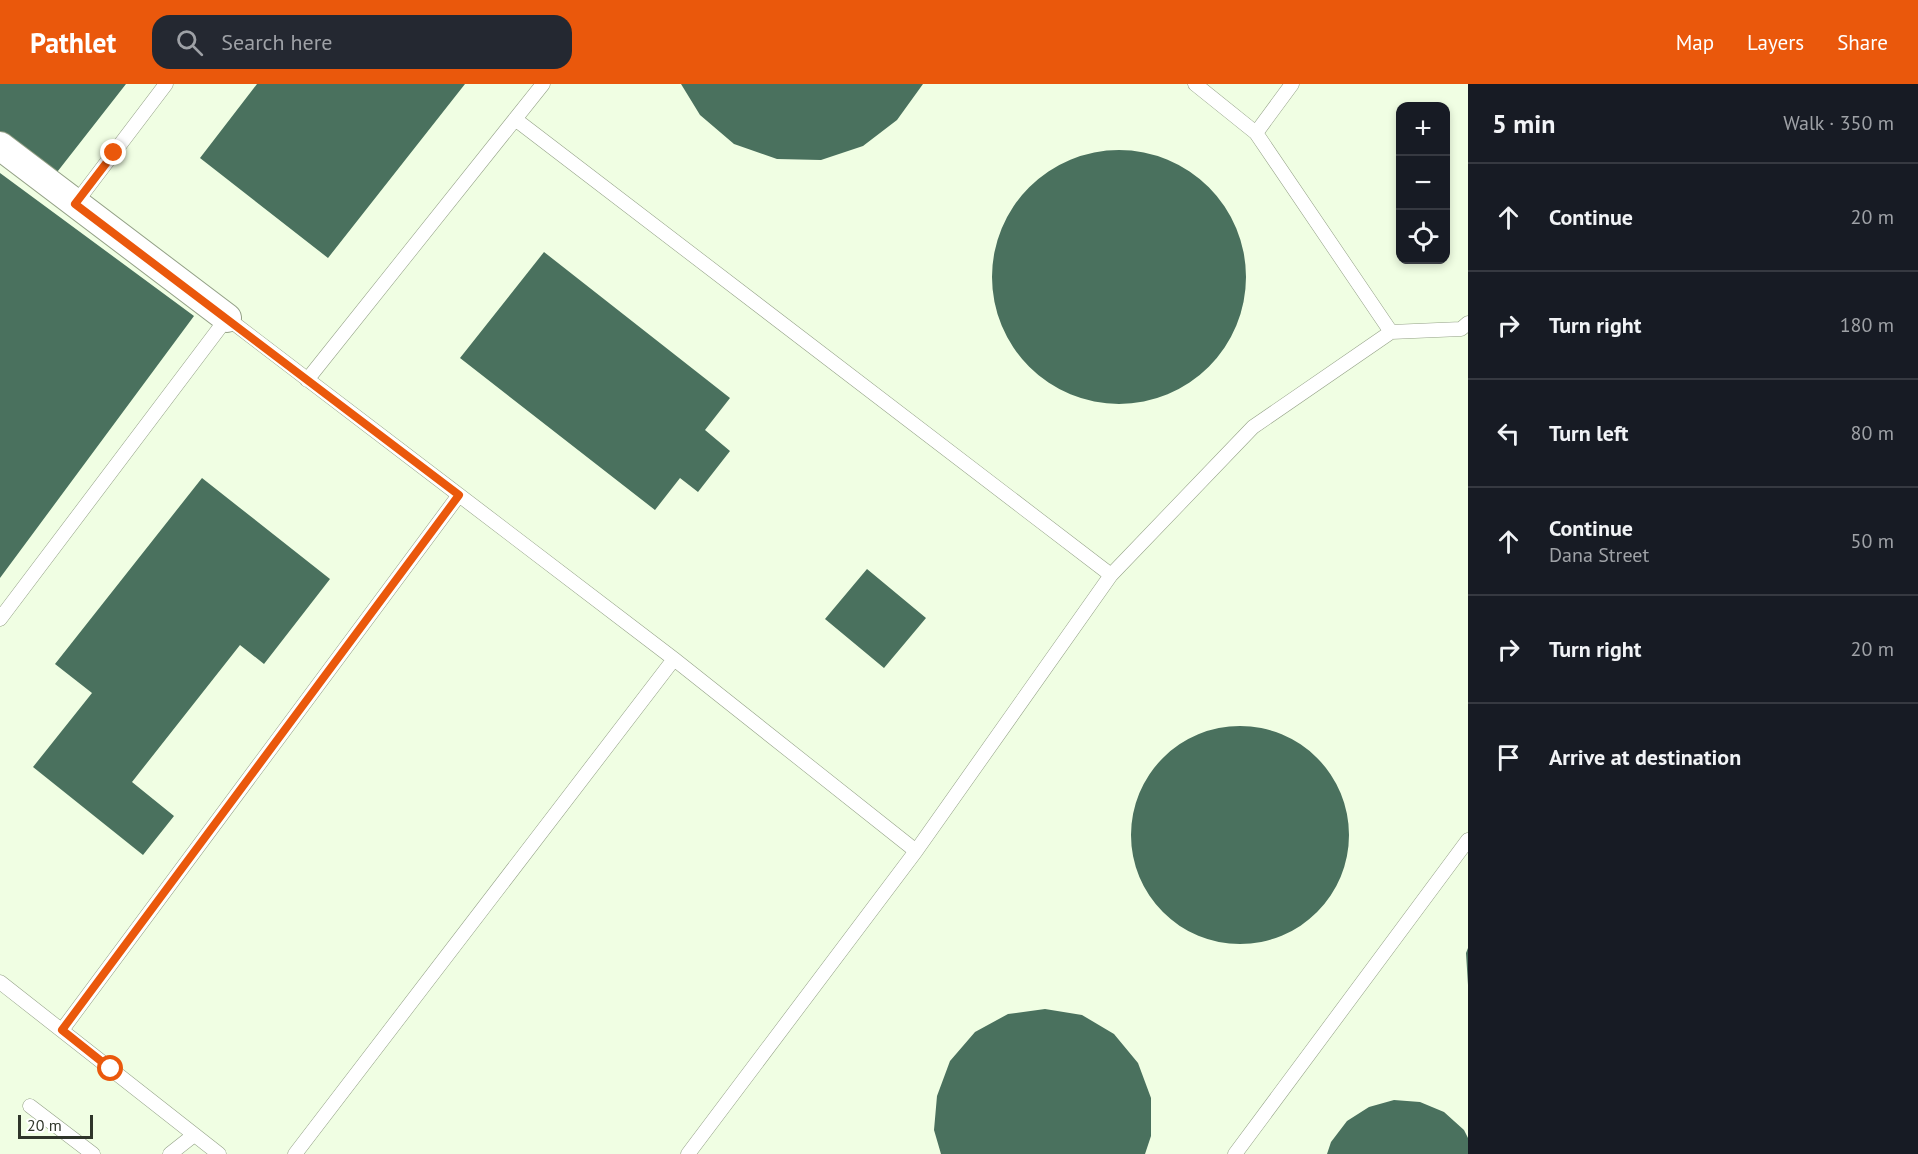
<!DOCTYPE html>
<meta charset="utf-8">
<style>
body{margin:0;font-family:"PT Sans",sans-serif;background:#242831;color:#f1f3f6}
.controls{position:absolute;right:18px;top:18px;display:grid;overflow:hidden;border-radius:12px;box-shadow:0 3px 9px #0003}
.controls button{width:54px;height:54px;display:grid;place-items:center;padding:0;border:0;border-bottom:2px solid #363941;background:#171b24;color:#f1f3f6;font:30px sans-serif}
.scale{position:absolute;left:18px;bottom:15px;width:75px;box-sizing:border-box;padding-left:6px;border:3px solid #2f352a;border-top:0;font-size:16px;line-height:21px;white-space:nowrap;color:#2f352a;-webkit-text-stroke:4px #fff;paint-order:stroke}
.stop{position:absolute;width:18px;height:18px;margin:-14px;border:4px solid #ea580c;border-radius:50%;background:#fff}
.stop.end{background:#ea580c;border-color:#fff;box-shadow:0 2px 6px #0008}
.list{margin:0;padding:0;list-style:none}
h2{display:flex;justify-content:space-between;align-items:center;height:78px;margin:0;padding:0 24px;font-size:26px}
h2 small{font-size:20px;font-weight:400;color:#9ea1a6}
.list li{display:grid;grid-template-columns:39px 1fr auto;gap:18px;align-items:center;box-sizing:border-box;height:108px;padding:0 24px;border-top:2px solid #363941}
.list b{display:block;font-size:22px;white-space:nowrap}
.list p{margin:0;font-size:20px;white-space:nowrap;color:#9ea1a6}
.list em{font-size:20px;font-style:normal;color:#9ea1a6}
.icon{flex:none;width:33px;height:33px;fill:none;stroke:currentColor;stroke-width:2;stroke-linecap:round;stroke-linejoin:round}
.map{position:relative;flex:none;width:1468px;height:1070px;overflow:hidden}
header{display:flex;align-items:center;gap:36px;box-sizing:border-box;height:84px;padding:0 30px;background:#ea580c;color:#fff}
header strong{font-size:28px}
nav{display:flex;gap:33px;margin-inline-start:auto;font-size:21px}
.search{width:420px;height:54px;background:#242831;display:flex;align-items:center;gap:15px;box-sizing:border-box;padding:0 21px;border-radius:18px;color:#9ea1a6;font-size:22px}
main{display:flex}
aside{flex:1;background:#171b24}
.map>svg:first-child{display:block}
.building{fill:#4a715e}
.lines{fill:none;stroke-linecap:round;stroke-linejoin:round}
.lane-casing{stroke:#93a086;stroke-width:15}
.street-casing{stroke:#93a086;stroke-width:30}
.lane{stroke:#fff;stroke-width:14}
.street{stroke:#fff;stroke-width:28}
.route{stroke:#ea580c;stroke-width:8}
</style>
<header>
<strong>Pathlet</strong>
<div class="search"><svg class="icon" aria-label="search" viewBox="0 0 24 24"><circle cx="10" cy="10" r="6"/><path d="M15 15l6 6"/></svg>Search here</div>
<nav><a>Map</a><a>Layers</a><a>Share</a></nav>
</header>
<main>
<div class="map">
<svg width="1468" height="1070" viewBox="0 0 1468 1070">
<rect width="100%" height="100%" fill="#f0fee3"/>
<path class="building" d="M0 0H126L54 92 0 50Z
M257 0H465L328 174 200 74Z
M681 0H923L897 36 863 62 821 76 777 75 734 60 700 31Z
M992 193a127 127 0 1 1 254 0a127 127 0 1 1-254 0Z
M0 89 194 232 0 494Z
M544 168 730 314 705 346 730 367 698 408 680 394 655 426 460 274Z
M202 394 330 495 264 580 240 561 132 698 174 732 143 771 33 683 92 609 55 580Z
M867 485 926 534 884 584 825 535Z
M1131 751a109 109 0 1 1 218 0a109 109 0 1 1-218 0Z
M1468 864V901L1466 869Z
M1045 925 1082 931 1114 950 1138 979 1151 1014V1052L1145 1070H941L934 1046 937 1012 950 977 975 948 1008 930Z
M1394 1016 1420 1018 1444 1028 1464 1046 1468 1054V1070H1327L1331 1058 1347 1037 1369 1023Z"/>
<g class="lines">
<g class="lane-casing">
<path id="lane" d="M515 35 1111 491
M1256 49 1292 0
M75 120 166 0
M1391 248 1461 245 1468 239
M307 296 543 0
M0 535 227 234 674 575 916 767
M0 898 219 1070
M62 946 459 411
M30 1022 93 1070
M170 1070 194 1051
M295 1070 674 575
M688 1070 916 767 1111 491 1253 343 1391 248 1256 49 1195 0
M1235 1070 1468 756"/>
</g>
<g class="street-casing">
<path id="street" d="M0 62 227 234"/>
</g>
<use href="#lane" class="lane"/>
<use href="#street" class="street"/>
</g>
<g class="lines">
<path class="route" d="M111 985 62 946 459 411 75 120 114 69"/>
</g>
</svg>
<div class="controls">
<button>+</button>
<button>−</button>
<button><svg class="icon" aria-label="locate" viewBox="0 0 24 24"><circle cx="12" cy="12" r="6"/><path d="M12 2v4M12 18v4M2 12h4M18 12h4"/></svg></button>
</div>
<div class="scale">20 m</div>
<div class="stop" style="left:111px;top:985px"></div>
<div class="stop end" style="left:114px;top:69px"></div>
</div>
<aside>
<h2>5 min<small>Walk · 350 m</small></h2>
<ul class="list">
<li><svg class="icon" aria-label="ahead" viewBox="0 0 24 24"><path d="M12 20V5M6 11l6-6 6 6"/></svg><div><b>Continue</b></div><em>20 m</em></li>
<li><svg class="icon" aria-label="right" viewBox="0 0 24 24"><path d="M7 20v-9h11M14 6l5 5-5 5"/></svg><div><b>Turn right</b></div><em>180 m</em></li>
<li><svg class="icon" aria-label="left" viewBox="0 0 24 24"><path d="M17 20v-9H6M10 6l-5 5 5 5"/></svg><div><b>Turn left</b></div><em>80 m</em></li>
<li><svg class="icon" aria-label="ahead" viewBox="0 0 24 24"><path d="M12 20V5M6 11l6-6 6 6"/></svg><div><b>Continue</b><p>Dana Street</p></div><em>50 m</em></li>
<li><svg class="icon" aria-label="right" viewBox="0 0 24 24"><path d="M7 20v-9h11M14 6l5 5-5 5"/></svg><div><b>Turn right</b></div><em>20 m</em></li>
<li><svg class="icon" aria-label="arrive" viewBox="0 0 24 24"><path d="M6 21V4h12l-3 4 3 4H6"/></svg><div><b>Arrive at destination</b></div></li>
</ul>
</aside>
</main>
